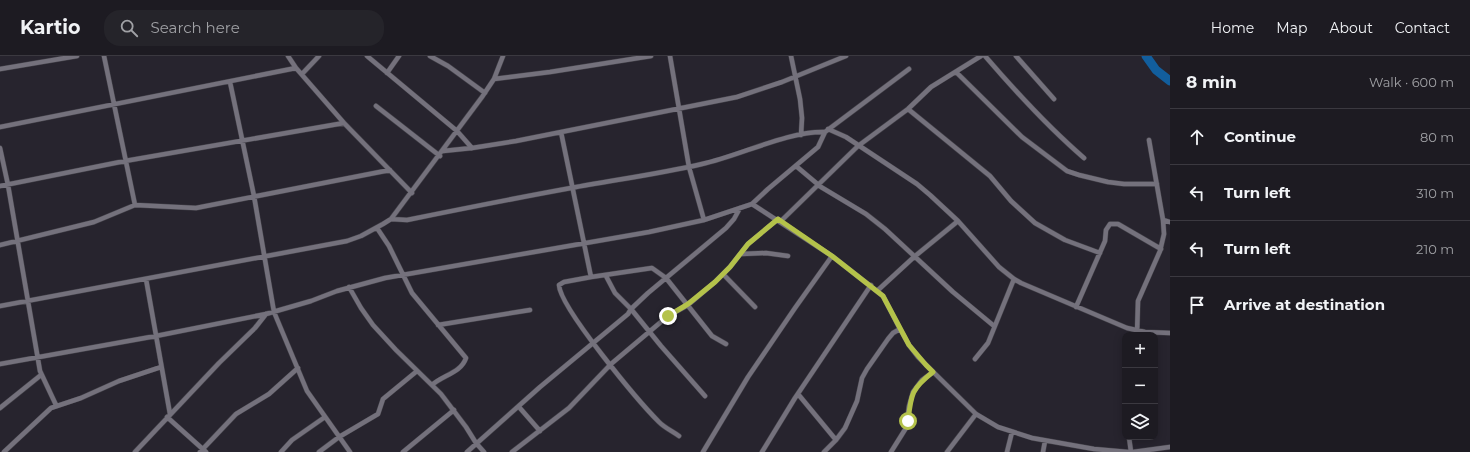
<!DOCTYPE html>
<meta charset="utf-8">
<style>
body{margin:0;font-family:Montserrat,sans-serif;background:#25242a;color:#f1f3f6}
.controls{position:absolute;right:12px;bottom:12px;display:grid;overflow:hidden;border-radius:8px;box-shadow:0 2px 10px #0003}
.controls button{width:36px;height:36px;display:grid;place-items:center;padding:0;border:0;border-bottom:1px solid #3b3940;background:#1d1b22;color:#f1f3f6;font:20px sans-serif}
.stop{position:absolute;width:12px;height:12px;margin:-9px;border:3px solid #b4c24a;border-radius:50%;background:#fff}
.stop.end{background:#b4c24a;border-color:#fff;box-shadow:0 1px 4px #0008}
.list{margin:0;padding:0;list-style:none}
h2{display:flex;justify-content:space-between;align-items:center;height:52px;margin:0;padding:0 16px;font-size:17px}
h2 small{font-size:13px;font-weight:400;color:#a0a1a5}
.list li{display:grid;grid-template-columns:26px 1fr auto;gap:12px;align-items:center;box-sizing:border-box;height:56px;padding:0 16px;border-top:1px solid #3b3940}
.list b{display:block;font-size:15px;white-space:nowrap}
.list em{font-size:13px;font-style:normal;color:#a0a1a5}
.icon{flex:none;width:22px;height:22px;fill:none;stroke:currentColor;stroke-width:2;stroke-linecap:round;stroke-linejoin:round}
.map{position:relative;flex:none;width:1170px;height:396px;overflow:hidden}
header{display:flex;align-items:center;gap:24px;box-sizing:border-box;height:56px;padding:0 20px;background:#1d1b22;border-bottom:1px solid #3b3940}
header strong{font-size:19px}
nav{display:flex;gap:22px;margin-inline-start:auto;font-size:14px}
.search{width:280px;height:36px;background:#25242a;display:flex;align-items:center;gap:10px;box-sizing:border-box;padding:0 14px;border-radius:16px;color:#a0a1a5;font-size:15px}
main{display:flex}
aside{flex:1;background:#1d1b22}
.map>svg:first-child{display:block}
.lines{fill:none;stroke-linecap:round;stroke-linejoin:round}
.river{stroke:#125e9d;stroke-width:9}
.minor-casing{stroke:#424048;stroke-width:5.5}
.minor{stroke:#74717c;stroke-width:4.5}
.route{stroke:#b4c24a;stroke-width:5}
</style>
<header>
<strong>Kartio</strong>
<div class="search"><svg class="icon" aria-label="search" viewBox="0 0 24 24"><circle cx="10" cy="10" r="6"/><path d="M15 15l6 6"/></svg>Search here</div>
<nav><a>Home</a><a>Map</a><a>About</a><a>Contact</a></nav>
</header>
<main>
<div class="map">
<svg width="1170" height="396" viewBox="0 0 1170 396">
<rect width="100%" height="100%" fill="#27242e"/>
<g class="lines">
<path class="river" d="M1146 0 1156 14 1170 25"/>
<g class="minor-casing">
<path id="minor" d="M104 0 135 149
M288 0 296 12 344 67 412 137
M367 0 457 75 472 92
M430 0 448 10 485 37
M670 0 689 111 704 164
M791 0 800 43 802 62 801 79
M985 0C1016 36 1048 71 1084 102
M1016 0 1054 43
M0 13 77 0
M956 16 1022 81 1067 115 1079 119 1108 126 1124 128H1157
M387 17 399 0
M302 18 319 0
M494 23 550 16 651 0
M230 26 254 140 274 256 307 335 350 396
M376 50 440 100
M908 53 990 120 1011 145 1035 167 1065 184 1100 197
M0 71 296 12
M828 73 846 81 917 128 930 139 958 165 999 211 1014 223 1021 227 1127 272 1145 276 1170 277
M561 76 591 221
M0 92 8 129 40 315 56 349
M443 95 472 92 516 85 737 41 782 26 846 0
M796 110 821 131 866 158 885 173 953 236 994 270
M0 130 125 105 344 67
M752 148 832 200 883 240 900 273 909 289 918 301 976 358 998 371 1032 382 1094 393 1128 396
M391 163 407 164C461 153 516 142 571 132 614 124 659 118 702 108 740 100 787 75 825 76L909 13
M1163 164 1170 166
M781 165 858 90 908 53 931 31 981 0
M377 172 389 190 412 237 466 302C461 317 443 319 432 329
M0 189 94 166 135 149 196 152 390 114
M741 198 766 197 788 200
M723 218 755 251
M606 220 615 237 631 253 661 290 705 340
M146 223 170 358
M349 231 361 252 373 269 396 294 441 338 466 371 476 387 484 396
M877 235 914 201 958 165
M0 250 347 185 361 180 383 168 391 163 397 155 482 41 494 23 503 0
M1076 251 1105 185 1106 174 1110 168H1118L1161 193
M438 269 530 254
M1137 279 1138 245 1160 195 1164 178 1163 164 1149 84
M975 303 988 287 1014 223
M0 308 156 280 266 258 311 245 337 235 385 222 649 176 704 164 752 148 768 133 818 91 825 76
M798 338 836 384
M519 351 540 375
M0 352 41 319
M167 361 206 396
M679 380C672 375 665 372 659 366 640 347 560 252 559 229L564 226 591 221 652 212 666 222 712 280 726 288
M1129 381 1131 396
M4 396 51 352 81 342 119 325 161 311
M135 396 219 307 255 272 266 258
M200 396 236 358 269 338 298 312
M281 396 292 384 325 361
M319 396 339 381 378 358 383 343 417 315
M403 396 454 354
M467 396 540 331 628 258 631 253 648 237 726 172 734 163 740 152
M512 396 569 352 611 308 668 260 688 249 715 226 730 211 748 188 778 163
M703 396 748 321 795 252 832 200
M762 396 795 342 871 229
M824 396 836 384 845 372 857 345 862 322 867 313 888 283 893 277 900 273
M891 396 906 372 909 350 913 336 922 324 933 316
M947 396 976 358
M1007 396 1012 376
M1043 396 1045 385
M1133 396 1170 391"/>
</g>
<use href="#minor" class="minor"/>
</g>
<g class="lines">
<path class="route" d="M668 260 688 248 715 226 730 211 748 188 778 163 832 200 883 240 909 289 926 309 933 316C911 333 911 339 908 365"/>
</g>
</svg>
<div class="controls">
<button>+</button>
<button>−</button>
<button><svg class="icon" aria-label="layers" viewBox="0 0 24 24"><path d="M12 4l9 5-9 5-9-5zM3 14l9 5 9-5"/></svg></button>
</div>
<div class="stop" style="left:908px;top:365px"></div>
<div class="stop end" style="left:668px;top:260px"></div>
</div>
<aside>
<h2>8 min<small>Walk · 600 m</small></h2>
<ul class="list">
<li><svg class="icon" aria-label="ahead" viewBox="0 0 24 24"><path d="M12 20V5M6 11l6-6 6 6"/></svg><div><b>Continue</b></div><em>80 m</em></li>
<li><svg class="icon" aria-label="left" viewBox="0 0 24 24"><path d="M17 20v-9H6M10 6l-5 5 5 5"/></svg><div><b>Turn left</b></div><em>310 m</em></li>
<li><svg class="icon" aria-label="left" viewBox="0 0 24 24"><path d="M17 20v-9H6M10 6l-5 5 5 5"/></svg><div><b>Turn left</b></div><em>210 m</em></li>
<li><svg class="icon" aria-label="arrive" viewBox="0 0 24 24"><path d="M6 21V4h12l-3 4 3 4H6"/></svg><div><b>Arrive at destination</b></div></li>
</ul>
</aside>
</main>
